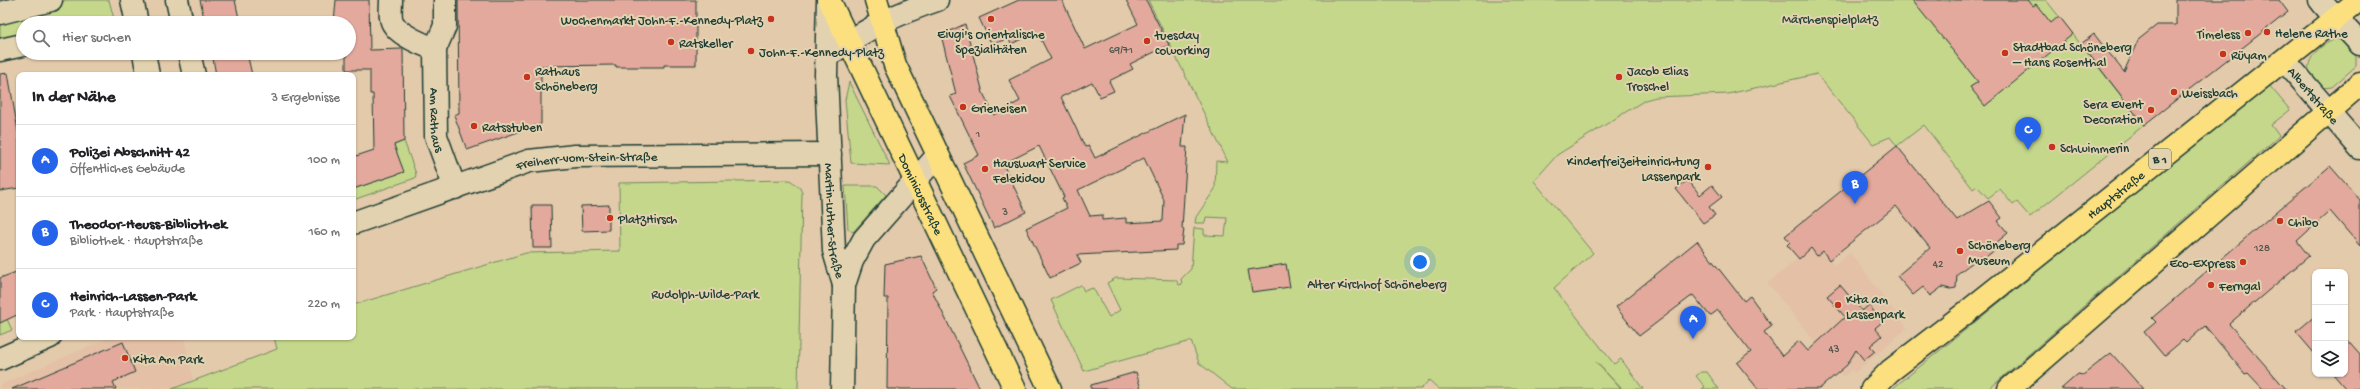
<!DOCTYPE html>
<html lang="de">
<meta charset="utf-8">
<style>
body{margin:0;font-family:"Gochi Hand",sans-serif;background:#f6f6f6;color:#202124}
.controls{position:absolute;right:12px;bottom:12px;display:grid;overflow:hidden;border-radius:8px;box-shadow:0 1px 3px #0004}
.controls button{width:36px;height:36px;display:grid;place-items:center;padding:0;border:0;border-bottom:1px solid #e0e0e0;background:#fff;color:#202124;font:20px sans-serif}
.you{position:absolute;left:1420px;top:262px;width:14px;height:14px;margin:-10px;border:3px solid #fff;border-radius:50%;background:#1a73e8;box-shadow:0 0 0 6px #1a73e833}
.badge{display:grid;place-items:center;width:26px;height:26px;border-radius:50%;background:#2563eb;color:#fff;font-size:13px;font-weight:700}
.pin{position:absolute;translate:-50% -33px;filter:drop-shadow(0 1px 2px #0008)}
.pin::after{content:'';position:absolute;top:21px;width:14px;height:12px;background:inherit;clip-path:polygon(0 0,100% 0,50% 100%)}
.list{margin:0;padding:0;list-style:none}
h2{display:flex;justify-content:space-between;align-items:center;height:52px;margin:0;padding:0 16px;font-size:17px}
h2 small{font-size:13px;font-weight:400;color:#757577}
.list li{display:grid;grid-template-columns:26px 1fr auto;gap:12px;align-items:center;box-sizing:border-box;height:72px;padding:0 16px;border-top:1px solid #e0e0e0}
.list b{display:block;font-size:15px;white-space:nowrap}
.list p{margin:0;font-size:13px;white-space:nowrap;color:#757577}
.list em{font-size:13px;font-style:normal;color:#757577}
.icon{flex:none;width:22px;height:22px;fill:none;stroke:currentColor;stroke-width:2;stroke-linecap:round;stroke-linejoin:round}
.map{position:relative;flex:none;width:2360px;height:389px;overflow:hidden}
.search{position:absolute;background:#fff;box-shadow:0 1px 3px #0004;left:16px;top:16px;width:340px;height:44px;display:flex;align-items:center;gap:10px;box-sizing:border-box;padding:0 14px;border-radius:22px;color:#757577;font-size:15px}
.panel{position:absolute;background:#fff;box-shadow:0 1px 3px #0004;left:16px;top:72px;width:340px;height:268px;border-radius:8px}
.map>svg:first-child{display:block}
.built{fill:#e3c0a6}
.green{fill:#c5d78b;stroke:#728a60}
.building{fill:#e2a99c;stroke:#1f3d34;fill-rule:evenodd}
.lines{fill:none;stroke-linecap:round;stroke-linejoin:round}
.minor-casing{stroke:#1f3d34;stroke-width:25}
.major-casing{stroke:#1f3d34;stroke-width:25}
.minor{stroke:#e3d2af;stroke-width:22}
.major{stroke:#fce080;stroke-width:22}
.poi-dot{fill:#c8321e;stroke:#e3d2af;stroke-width:1.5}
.labels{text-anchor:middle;stroke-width:4;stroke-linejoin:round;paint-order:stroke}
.number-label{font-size:11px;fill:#50584e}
.shield{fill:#e3d2af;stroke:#5a6a59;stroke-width:1}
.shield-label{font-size:12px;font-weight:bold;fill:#1f3d34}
.park-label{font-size:13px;fill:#274538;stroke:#e3d2af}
.poi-label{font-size:13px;fill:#1f3d34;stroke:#e3d2af;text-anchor:start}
.street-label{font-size:13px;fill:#1f3d34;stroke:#e3d2af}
</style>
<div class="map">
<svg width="2360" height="389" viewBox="0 0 2360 389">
<rect width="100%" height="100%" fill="#e3caab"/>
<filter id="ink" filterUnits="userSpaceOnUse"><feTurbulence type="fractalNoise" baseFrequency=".025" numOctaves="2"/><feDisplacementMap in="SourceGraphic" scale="8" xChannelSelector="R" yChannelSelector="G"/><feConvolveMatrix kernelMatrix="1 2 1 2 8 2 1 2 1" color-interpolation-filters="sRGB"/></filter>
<g filter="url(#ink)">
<path class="built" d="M1811 248 1817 256 1823 251 1834 266 1850 253 1907 328 1854 373 1852 370 1843 377 1768 283Z
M111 337H184L193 380 172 389H0V385Z"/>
<path class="green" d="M66 0H109L115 23H23V38L0 43V21L53 7Z
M1148 0H2046L2144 125 2030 217 2017 202 2013 205 2000 189 1988 198 1977 186 1973 189 1924 125 1897 146 1890 137 1873 144 1817 74 1728 94 1656 97 1645 100 1557 155 1534 181 1593 253 1554 288 1614 364 1621 359 1643 389H1622L1596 362 1621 389H1439L1429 380 1421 389H1232L1199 363 1191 341 1084 371 1051 300 1081 285 1084 291 1093 288 1109 317 1120 310 1107 283 1116 278 1176 280 1179 285 1182 284 1181 279 1191 269 1194 228 1204 229V235L1225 236 1227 218 1206 217 1205 223H1195L1196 217 1215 189 1216 161 1228 162Z
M2337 39 2345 41 2356 54V66L2332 87 2322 88C2318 83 2312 78 2310 73 2303 59 2325 41 2337 39Z
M849 82 887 159 890 165 851 163 845 100Z
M2269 85 2290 110 2271 125 2279 136 1989 389H1892Z
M404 141 416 174 415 178 353 200V189L403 172 394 145Z
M790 180 800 188 802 193 798 389H172L277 349 274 337H353V305L526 253 620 251 619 183Z
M845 186H877L886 195 853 232 848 229Z
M7 319 12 330 0 335V323Z
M1701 372H1707L1719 389H1702L1705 387 1696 376Z"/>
<path class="building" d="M200 0H235L240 23H205Z
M336 0H369L370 50 403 49 404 141 394 145 404 172 353 189V157L374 150 373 94H370V70H346V53H349V23H334Z
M458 0H696V65H664V67H616V65L541 66V124L467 150 454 115 459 113Z
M1019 0H1062L1085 49 1138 24 1126 0H1146L1169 45 1130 64 1133 69 1109 81 1114 91 1100 97 1092 82 1061 97 1085 147 1089 146 1095 158 1185 114 1182 147H1187L1182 229H1184L1182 245H1176V250L1077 255 1081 263 1050 278 1026 228 1067 208 1062 198 1064 197 1039 146 1003 164 1026 212 994 228 963 163 979 155 950 96 956 94 941 35 965 24 983 93 994 115 1020 101 1009 80 1051 59 1037 32 1011 44 1008 38 992 45 979 18ZM1144 158 1164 200 1163 221 1126 223V218L1102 220V215L1090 216 1078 190Z
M1912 0H2028L2033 6 2036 4 2051 23 2059 16 2073 34 1985 106 1970 87 1978 82Z
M2176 0H2279L2288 12 2144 125 2081 44 2094 34 2124 72 2138 40 2157 25H2176Z
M212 53H247L252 75H216Z
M8 73 19 137V188L0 191V74Z
M1897 146 1957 220 1989 201 2002 218 1998 221 2008 233 1996 243 1999 247 1983 259 1981 256 1957 274 1956 288 1950 289 1942 287 1930 296 1923 287 1913 295 1897 276 1930 248 1896 206 1829 260 1823 251 1817 256 1811 248 1799 259 1787 245 1790 242 1785 236Z
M2330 166 2360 200V246L2330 211 2297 241 2309 256 2229 324 2286 389H2263L2248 373 2245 374 2205 326 2186 343 2183 340 2164 356 2144 332 2156 322 2152 318Z
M1688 180 1700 195 1712 185 1722 197 1709 207 1715 215 1703 223 1676 189Z
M532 205H551L552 248H533Z
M609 205V230L582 231 581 206Z
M1697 241 1744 301 1750 296 1772 326 1764 332 1782 356 1799 341 1808 351 1845 317 1827 296 1840 285 1862 311 1869 305 1882 322 1875 328 1882 336 1870 346 1875 351 1864 360 1856 350 1847 365 1819 389H1758L1737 363 1751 352 1718 310 1710 316 1693 295 1639 336 1616 307Z
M921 256 936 288 932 291 980 389H887L888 298H884L885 264Z
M1286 264 1290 287 1252 292 1248 270Z
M19 271V314L0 323V278Z
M2315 316V354L2296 332Z
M2345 337 2360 354V389H2346L2333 374H2345Z
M123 342 135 372 113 382 116 389H12Z
M2111 353 2143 389H2061L2078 374 2083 375Z
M1136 372 1141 389H1091V385Z"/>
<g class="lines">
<g class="minor-casing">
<g id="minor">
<path d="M132 0 137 23"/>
<path d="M177 0 182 23"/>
<path d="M391 0C391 8 389 19 394 25 400 35 424 45 435 49"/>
<path id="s1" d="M445 0V26L435 49 436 136 455 188"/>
<path id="s2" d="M828 0 826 75 834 251 844 285"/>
<path d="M2320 0C2332 16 2347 28 2360 44"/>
<path d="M0 13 51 0"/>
<path d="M0 50 23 45"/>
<path d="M833 52C864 30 901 12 937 0"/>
<path d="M144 53 148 75"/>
<path d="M189 53 194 75"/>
<path id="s3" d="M2284 60 2360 148"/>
<path id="s4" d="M353 223 529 161 575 156 830 154"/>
<path d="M0 359 50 337"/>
<path d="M842 389 844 285 852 261 864 239 937 156"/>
</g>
</g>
<g class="major-casing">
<g id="major">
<path id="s5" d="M829 0 1015 389"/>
<path d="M876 0 895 65 1050 389"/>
<path id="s6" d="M1872 389 1890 371 1963 315 2359 0"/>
<path d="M2009 389 2360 84"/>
</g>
</g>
<use href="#minor" class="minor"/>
<use href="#major" class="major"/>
</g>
</g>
<g class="poi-dot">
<circle cx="771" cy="19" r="4"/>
<circle cx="991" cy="19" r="4"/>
<circle cx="2267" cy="32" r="4"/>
<circle cx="2248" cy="33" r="4"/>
<circle cx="1147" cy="41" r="4"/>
<circle cx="671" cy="42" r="4"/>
<circle cx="751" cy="51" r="4"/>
<circle cx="2005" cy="53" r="4"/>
<circle cx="2223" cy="54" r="4"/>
<circle cx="527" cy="77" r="4"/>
<circle cx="1619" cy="77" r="4"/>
<circle cx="2174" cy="92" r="4"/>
<circle cx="963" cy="107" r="4"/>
<circle cx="2151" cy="110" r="4"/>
<circle cx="474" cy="126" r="4"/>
<circle cx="2052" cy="147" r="4"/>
<circle cx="1708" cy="167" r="4"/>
<circle cx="985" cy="169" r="4"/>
<circle cx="610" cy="218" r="4"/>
<circle cx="2280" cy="221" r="4"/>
<circle cx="1960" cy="251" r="4"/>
<circle cx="2243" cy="262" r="4"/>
<circle cx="2211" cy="285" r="4"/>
<circle cx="1838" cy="305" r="4"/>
<circle cx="125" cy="358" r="4"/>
</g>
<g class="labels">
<g class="number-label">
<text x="1121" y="53">69/71</text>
<text x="978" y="137">1</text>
<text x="1005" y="215">3</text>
<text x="2262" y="251">128</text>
<text x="1938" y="267">42</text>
<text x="1834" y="352">43</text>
</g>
<rect class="shield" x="2149" y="149" width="22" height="20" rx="3"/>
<g class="shield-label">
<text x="2160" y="163">B 1</text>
</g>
<g class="park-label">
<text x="1830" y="23">Märchenspielplatz</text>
<text x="1377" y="288">Alter Kirchhof Schöneberg</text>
<text x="705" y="298">Rudolph-Wilde-Park</text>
</g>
<g class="poi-label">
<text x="763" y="24" text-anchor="end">Wochenmarkt John-F.-Kennedy-Platz</text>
<text x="2275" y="37">Helene Rathe</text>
<text x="991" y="38" text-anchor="middle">Eivgi's Orientalische<tspan x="991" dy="15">Spezialitäten</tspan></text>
<text x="2240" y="38" text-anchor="end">Timeless</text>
<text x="1155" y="39">tuesday<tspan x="1155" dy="15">coworking</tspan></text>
<text x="679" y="47">Ratskeller</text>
<text x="2013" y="51">Stadtbad Schöneberg<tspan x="2013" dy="15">– Hans Rosenthal</tspan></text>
<text x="759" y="56">John-F.-Kennedy-Platz</text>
<text x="2231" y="59">Rüyam</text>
<text x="535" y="75">Rathaus<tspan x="535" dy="15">Schöneberg</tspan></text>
<text x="1627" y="75">Jacob Elias<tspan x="1627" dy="15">Troschel</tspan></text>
<text x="2182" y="97">Weissbach</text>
<text x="2143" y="108" text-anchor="end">Sera Event<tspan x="2143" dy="15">Decoration</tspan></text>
<text x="971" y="112">Grieneisen</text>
<text x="482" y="131">Ratsstuben</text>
<text x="2060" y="152">Schwimmerin</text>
<text x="1700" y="165" text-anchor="end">Kinderfreizeiteinrichtung<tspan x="1700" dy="15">Lassenpark</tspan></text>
<text x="993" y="167">Hauswart Service<tspan x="993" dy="15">Felekidou</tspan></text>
<text x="618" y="223">PlatzHirsch</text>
<text x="2288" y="226">Chibo</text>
<text x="1968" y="249">Schöneberg<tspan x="1968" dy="15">Museum</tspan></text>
<text x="2235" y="267" text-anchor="end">Eco-Express</text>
<text x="2219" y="290">Ferngal</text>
<text x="1846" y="303">Kita am<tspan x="1846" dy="15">Lassenpark</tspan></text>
<text x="133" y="363">Kita Am Park</text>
</g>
<g class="street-label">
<text dy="5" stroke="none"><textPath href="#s3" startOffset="46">Albertstraße</textPath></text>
<text dy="5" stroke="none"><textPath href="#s1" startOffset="122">Am Rathaus</textPath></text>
<text dy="5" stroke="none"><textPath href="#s4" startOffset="244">Freiherr-vom-Stein-Straße</textPath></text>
<text dy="5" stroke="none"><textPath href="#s5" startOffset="215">Dominicusstraße</textPath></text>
<text dy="5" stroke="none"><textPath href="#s6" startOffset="312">Hauptstraße</textPath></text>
<text dy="5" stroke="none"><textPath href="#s2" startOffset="221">Martin-Luther-Straße</textPath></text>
</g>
</g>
</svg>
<div class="controls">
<button>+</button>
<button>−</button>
<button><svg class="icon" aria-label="layers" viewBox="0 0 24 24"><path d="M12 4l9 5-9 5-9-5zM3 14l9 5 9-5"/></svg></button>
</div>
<div class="you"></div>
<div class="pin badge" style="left:1693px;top:339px">A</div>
<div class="pin badge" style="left:1855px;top:204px">B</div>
<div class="pin badge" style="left:2028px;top:150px">C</div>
<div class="search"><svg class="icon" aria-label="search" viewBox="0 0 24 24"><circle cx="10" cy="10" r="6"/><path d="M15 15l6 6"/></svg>Hier suchen</div>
<section class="panel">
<h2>In der Nähe<small>3 Ergebnisse</small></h2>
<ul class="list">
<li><span class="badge">A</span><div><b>Polizei Abschnitt 42</b><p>Öffentliches Gebäude</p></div><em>100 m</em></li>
<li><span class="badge">B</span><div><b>Theodor-Heuss-Bibliothek</b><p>Bibliothek · Hauptstraße</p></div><em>160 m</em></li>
<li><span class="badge">C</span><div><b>Heinrich-Lassen-Park</b><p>Park · Hauptstraße</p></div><em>220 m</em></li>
</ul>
</section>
</div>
